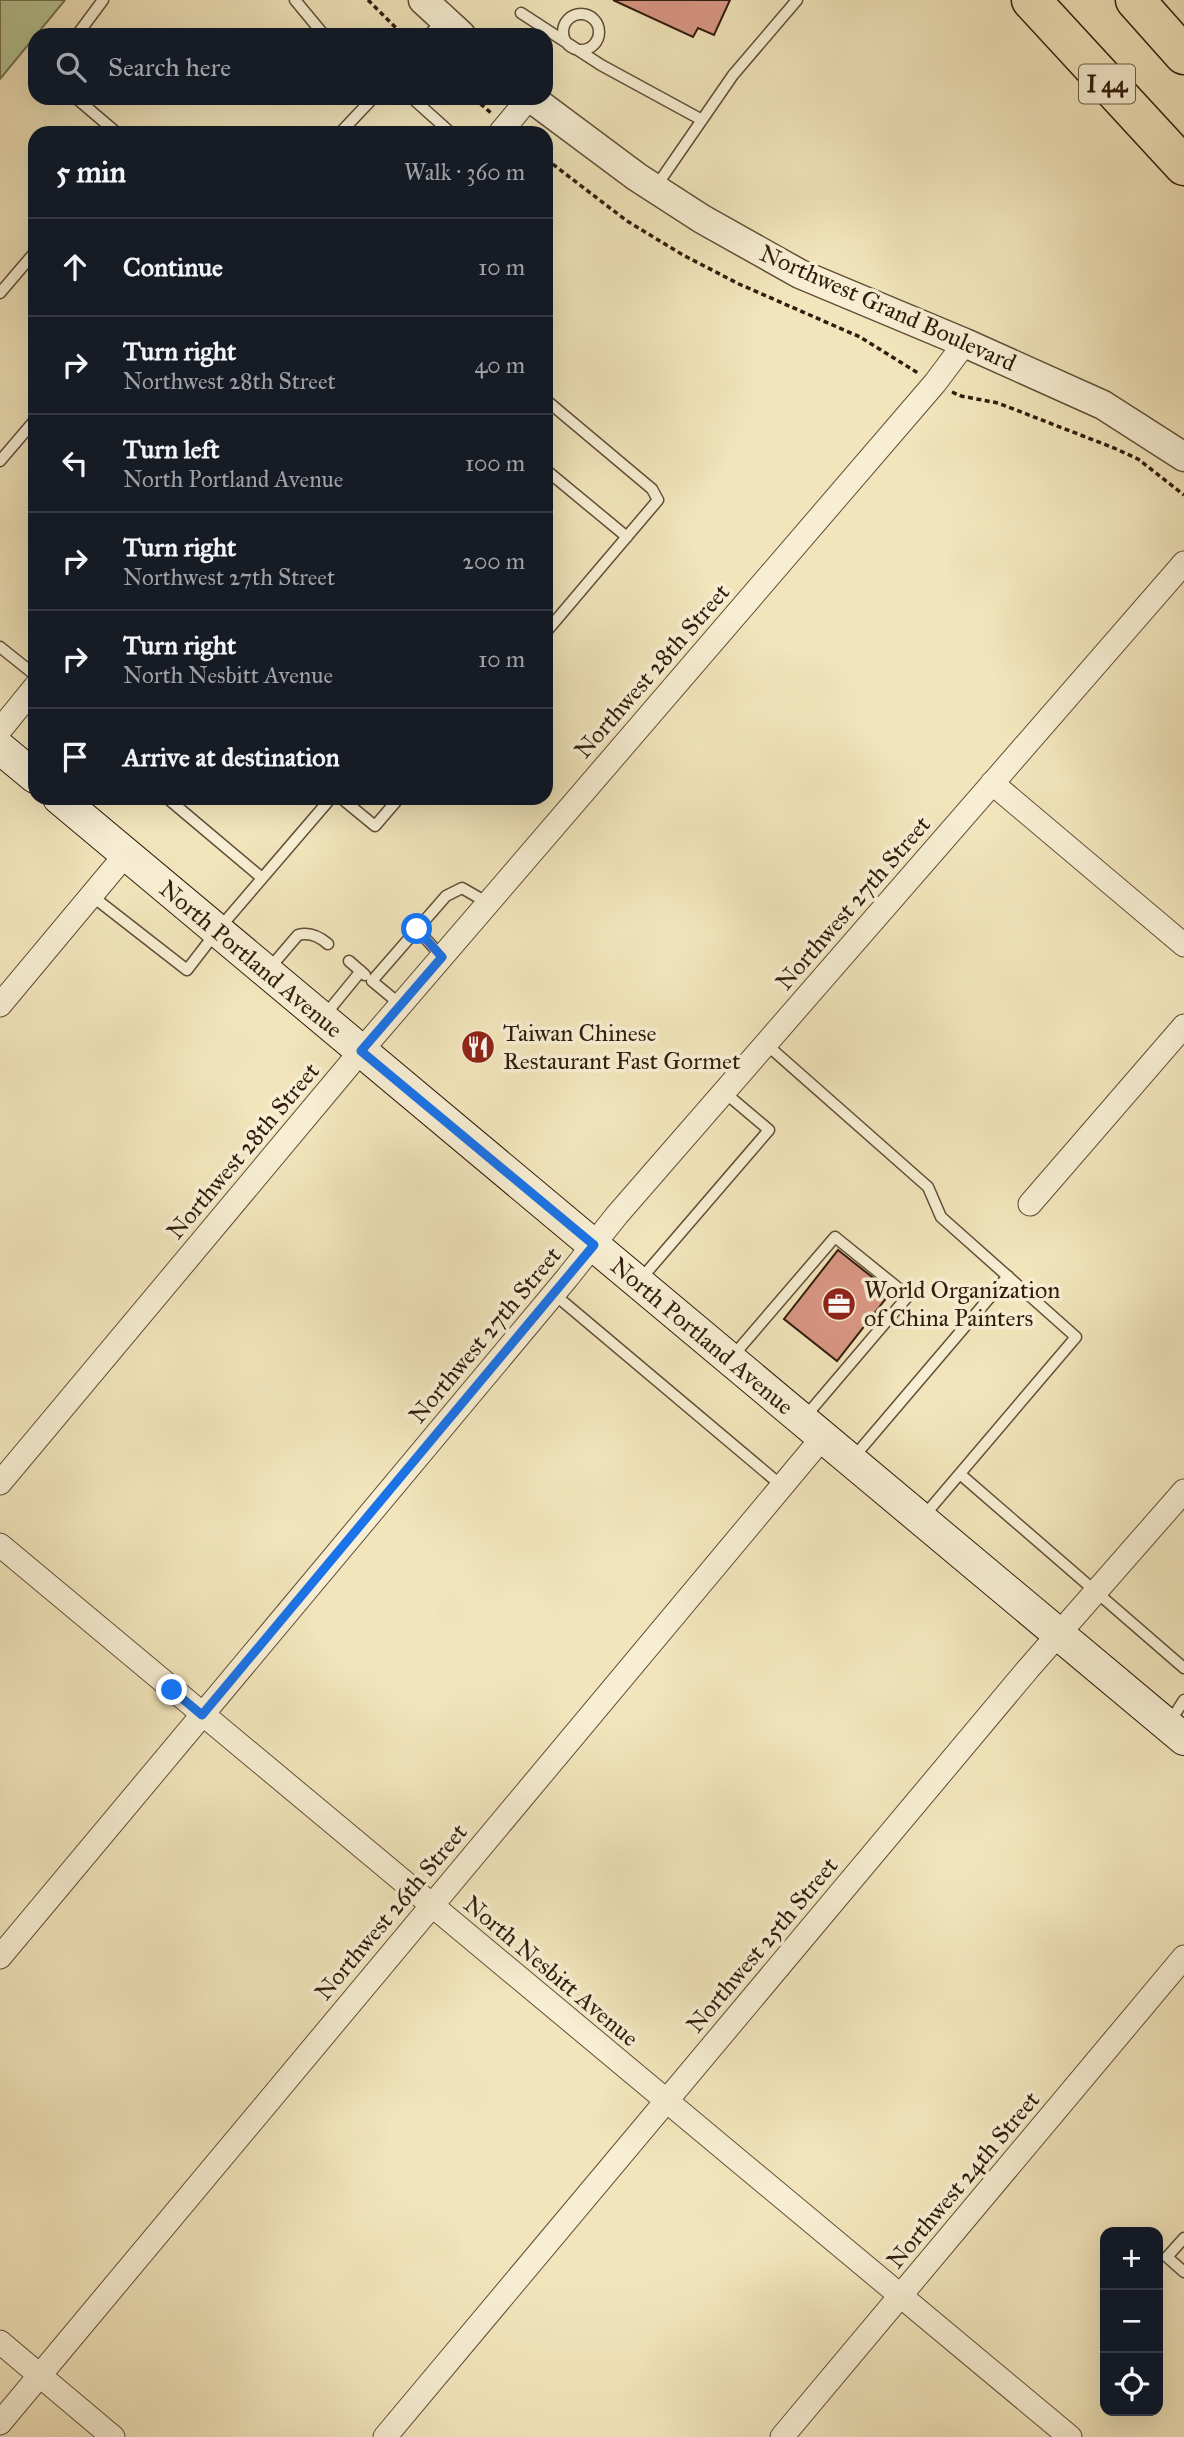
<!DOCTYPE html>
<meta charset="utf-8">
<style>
body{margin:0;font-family:"IM FELL Great Primer",serif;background:#20242c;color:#f1f3f6}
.controls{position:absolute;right:21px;bottom:21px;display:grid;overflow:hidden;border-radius:14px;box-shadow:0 7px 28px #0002}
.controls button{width:63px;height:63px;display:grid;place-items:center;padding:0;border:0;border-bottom:2px solid #363941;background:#171b24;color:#f1f3f6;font:35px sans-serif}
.stop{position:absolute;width:21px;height:21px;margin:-16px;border:5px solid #1a73e8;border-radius:50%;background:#fff}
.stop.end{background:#1a73e8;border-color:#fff;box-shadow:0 2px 7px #0008}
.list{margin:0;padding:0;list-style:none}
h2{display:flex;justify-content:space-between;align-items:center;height:91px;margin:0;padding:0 28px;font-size:30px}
h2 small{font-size:23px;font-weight:400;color:#9ea1a6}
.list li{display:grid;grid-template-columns:46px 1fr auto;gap:21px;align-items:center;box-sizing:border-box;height:98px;padding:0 28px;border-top:2px solid #363941}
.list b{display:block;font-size:26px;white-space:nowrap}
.list p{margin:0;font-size:23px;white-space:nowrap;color:#9ea1a6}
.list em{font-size:23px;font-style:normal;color:#9ea1a6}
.icon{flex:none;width:38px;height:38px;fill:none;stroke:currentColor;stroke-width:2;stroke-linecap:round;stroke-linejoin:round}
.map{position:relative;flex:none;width:1184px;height:2437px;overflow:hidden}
.search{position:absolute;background:#171b24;box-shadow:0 7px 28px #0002;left:28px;top:28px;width:525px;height:77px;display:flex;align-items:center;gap:18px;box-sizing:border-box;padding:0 24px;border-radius:21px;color:#9ea1a6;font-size:26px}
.panel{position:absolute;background:#171b24;box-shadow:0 7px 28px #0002;left:28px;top:126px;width:525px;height:679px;border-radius:21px}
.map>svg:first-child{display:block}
.green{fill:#b6c593;stroke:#747050;stroke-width:2}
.building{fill:#d99784;stroke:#311c0d;stroke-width:2}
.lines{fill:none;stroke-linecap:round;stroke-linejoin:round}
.service-casing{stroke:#614e38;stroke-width:13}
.minor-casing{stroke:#614e38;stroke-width:25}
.tertiary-casing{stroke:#614e38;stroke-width:31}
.secondary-casing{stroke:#311c0d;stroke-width:34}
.motorway-casing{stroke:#311c0d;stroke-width:41}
.path{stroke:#311c0d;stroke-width:3.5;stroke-dasharray:5 3.5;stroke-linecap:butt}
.service{stroke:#f7eed3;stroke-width:10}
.minor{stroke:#f7eed3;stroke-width:23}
.tertiary{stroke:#f7eed3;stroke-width:28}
.secondary{stroke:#f7eed3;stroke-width:32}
.motorway{stroke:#f2e5bb;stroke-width:38}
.route{stroke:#1a73e8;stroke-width:9}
.labels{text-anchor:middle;stroke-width:7;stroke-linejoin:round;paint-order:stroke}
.shield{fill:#f7eed3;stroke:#6c5b48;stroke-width:2}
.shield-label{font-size:23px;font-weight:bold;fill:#311c0d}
.street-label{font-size:24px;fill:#311c0d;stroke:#f7eed3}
.poi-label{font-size:24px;fill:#311c0d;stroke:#f7eed3;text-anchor:start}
</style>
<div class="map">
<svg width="1184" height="2437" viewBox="0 0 1184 2437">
<rect width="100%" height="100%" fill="#f2e5bb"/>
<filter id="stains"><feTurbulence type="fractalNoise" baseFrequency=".00286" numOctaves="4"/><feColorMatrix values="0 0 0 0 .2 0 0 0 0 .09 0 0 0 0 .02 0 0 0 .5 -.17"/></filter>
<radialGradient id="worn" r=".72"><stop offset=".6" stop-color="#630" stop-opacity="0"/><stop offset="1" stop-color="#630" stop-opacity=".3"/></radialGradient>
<path class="green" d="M0 0H65L0 79Z"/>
<path class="building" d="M613 0H730L714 35 698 28 693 37Z
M838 1250 891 1292 837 1361 784 1319Z"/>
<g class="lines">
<g class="service-casing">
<path id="service" d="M295 0 324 35
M521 13 601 65 702 120
M563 32a18 18 0 1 1 36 0a18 18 0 1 1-36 0Z
M77 35 103 0
M429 35 443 19
M76 98 117 133
M412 98 451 133
M340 133 373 98
M655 188 733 75 797 0
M0 293 35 252
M546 400 652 489 658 500 546 632
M0 461 35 420
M546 470 627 537
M0 647 35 675
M167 798 262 878
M341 798 375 826 399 798
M92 896 187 970 217 931 331 798
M417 929 442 957
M349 961 365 975
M268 970 298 935C309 932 320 937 328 944
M401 1005 372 981 446 896 462 888 488 903
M325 1015 361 971
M766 1044 928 1187 941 1217 1076 1337 923 1517
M640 1280 769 1130 724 1092
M554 1294 782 1486
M732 1357 835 1237 908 1296 805 1417
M853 1458 1008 1276
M960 1474 1184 1668
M1169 1723 1184 1700
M1184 2238 1167 2257 1184 2272"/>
</g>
<g class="minor-casing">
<path id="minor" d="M500 133 529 98
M0 730 35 687
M992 783 1184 945
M0 1005 126 854
M1030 1204 1184 1026
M0 1483 361 1051 935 383 965 343
M0 1545 1070 2437
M0 1957 567 1278 617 1215 1184 563
M0 2342 113 2437
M0 2423 823 1437
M385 2437 1028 1669 1184 1491
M782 2437 1184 1957"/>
</g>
<g class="tertiary-casing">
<path id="tertiary" d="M423 0 461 35
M531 98 637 177 702 219 800 274 965 343 1103 405 1184 457"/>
</g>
<g class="secondary-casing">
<path id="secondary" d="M0 748 35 777
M59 798 1184 1739"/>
</g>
<g class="motorway-casing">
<path id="motorway" d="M1031 0 1184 166
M1135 0 1184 55"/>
</g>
<path class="path" d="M368 0 403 35
M474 98 491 113
M546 159 627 221 683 255 739 284 860 337 918 373
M952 392 961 396 998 403 1114 448 1138 459 1184 495"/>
<use href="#service" class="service"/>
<use href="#minor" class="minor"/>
<use href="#tertiary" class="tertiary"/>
<use href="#secondary" class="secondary"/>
<use href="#motorway" class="motorway"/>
</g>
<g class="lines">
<path class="route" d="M172 1690 202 1715 594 1245 361 1051 442 957 417 929"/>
</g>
<defs>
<g id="restaurant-disc" transform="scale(1.75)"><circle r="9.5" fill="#8f2418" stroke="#f7eed3"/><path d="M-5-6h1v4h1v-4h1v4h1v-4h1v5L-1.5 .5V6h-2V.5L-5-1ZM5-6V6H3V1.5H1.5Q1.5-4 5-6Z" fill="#fff"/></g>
<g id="office-disc" transform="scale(1.75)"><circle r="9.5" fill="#8f2418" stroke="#f7eed3"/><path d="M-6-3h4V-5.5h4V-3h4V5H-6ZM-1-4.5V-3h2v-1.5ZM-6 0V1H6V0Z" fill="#fff"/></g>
</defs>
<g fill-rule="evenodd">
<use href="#restaurant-disc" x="478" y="1047"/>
<use href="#office-disc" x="839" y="1304"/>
</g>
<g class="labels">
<rect class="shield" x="1079" y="64.5" width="56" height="39" rx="5"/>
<g class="shield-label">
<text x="1107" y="92">I 44</text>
</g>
<g class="street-label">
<text transform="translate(888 308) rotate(24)" y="8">Northwest Grand Boulevard</text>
<text transform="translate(652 671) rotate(-49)" y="8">Northwest 28th Street</text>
<text transform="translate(853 903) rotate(-49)" y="8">Northwest 27th Street</text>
<text transform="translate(251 959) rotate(40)" y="8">North Portland Avenue</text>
<text transform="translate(243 1151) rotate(-50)" y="8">Northwest 28th Street</text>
<text transform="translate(485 1335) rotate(-50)" y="8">Northwest 27th Street</text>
<text transform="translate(702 1336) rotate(40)" y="8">North Portland Avenue</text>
<text transform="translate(391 1912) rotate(-50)" y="8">Northwest 26th Street</text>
<text transform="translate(762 1945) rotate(-50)" y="8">Northwest 25th Street</text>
<text transform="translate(551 1971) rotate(40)" y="8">North Nesbitt Avenue</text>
<text transform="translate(963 2180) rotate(-50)" y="8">Northwest 24th Street</text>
</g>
<g class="poi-label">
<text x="503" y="1041">Taiwan Chinese<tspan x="503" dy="28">Restaurant Fast Gormet</tspan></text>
<text x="864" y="1298">World Organization<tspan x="864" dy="28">of China Painters</tspan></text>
</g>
</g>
<rect width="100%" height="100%" filter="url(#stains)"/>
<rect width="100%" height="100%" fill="url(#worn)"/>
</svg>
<div class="controls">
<button>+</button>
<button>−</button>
<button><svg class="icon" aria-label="locate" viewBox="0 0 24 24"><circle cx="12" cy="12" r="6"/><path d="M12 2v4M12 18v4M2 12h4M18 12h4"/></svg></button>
</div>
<div class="stop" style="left:417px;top:929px"></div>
<div class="stop end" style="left:172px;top:1690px"></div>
<div class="search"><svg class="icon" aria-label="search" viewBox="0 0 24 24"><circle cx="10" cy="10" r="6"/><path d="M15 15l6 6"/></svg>Search here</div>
<section class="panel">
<h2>5 min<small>Walk · 360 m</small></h2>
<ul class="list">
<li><svg class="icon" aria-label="ahead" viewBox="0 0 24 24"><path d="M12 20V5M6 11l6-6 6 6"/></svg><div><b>Continue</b></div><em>10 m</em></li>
<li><svg class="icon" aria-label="right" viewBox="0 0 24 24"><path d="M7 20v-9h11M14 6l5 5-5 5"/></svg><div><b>Turn right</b><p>Northwest 28th Street</p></div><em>40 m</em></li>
<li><svg class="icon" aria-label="left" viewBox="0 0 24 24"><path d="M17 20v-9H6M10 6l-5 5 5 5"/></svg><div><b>Turn left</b><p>North Portland Avenue</p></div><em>100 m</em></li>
<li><svg class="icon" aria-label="right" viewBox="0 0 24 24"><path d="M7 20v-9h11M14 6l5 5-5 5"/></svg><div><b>Turn right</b><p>Northwest 27th Street</p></div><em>200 m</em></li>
<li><svg class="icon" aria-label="right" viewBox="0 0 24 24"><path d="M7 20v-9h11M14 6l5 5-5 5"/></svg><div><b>Turn right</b><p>North Nesbitt Avenue</p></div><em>10 m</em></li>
<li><svg class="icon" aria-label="arrive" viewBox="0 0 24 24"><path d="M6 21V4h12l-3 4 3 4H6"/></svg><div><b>Arrive at destination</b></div></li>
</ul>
</section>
</div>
